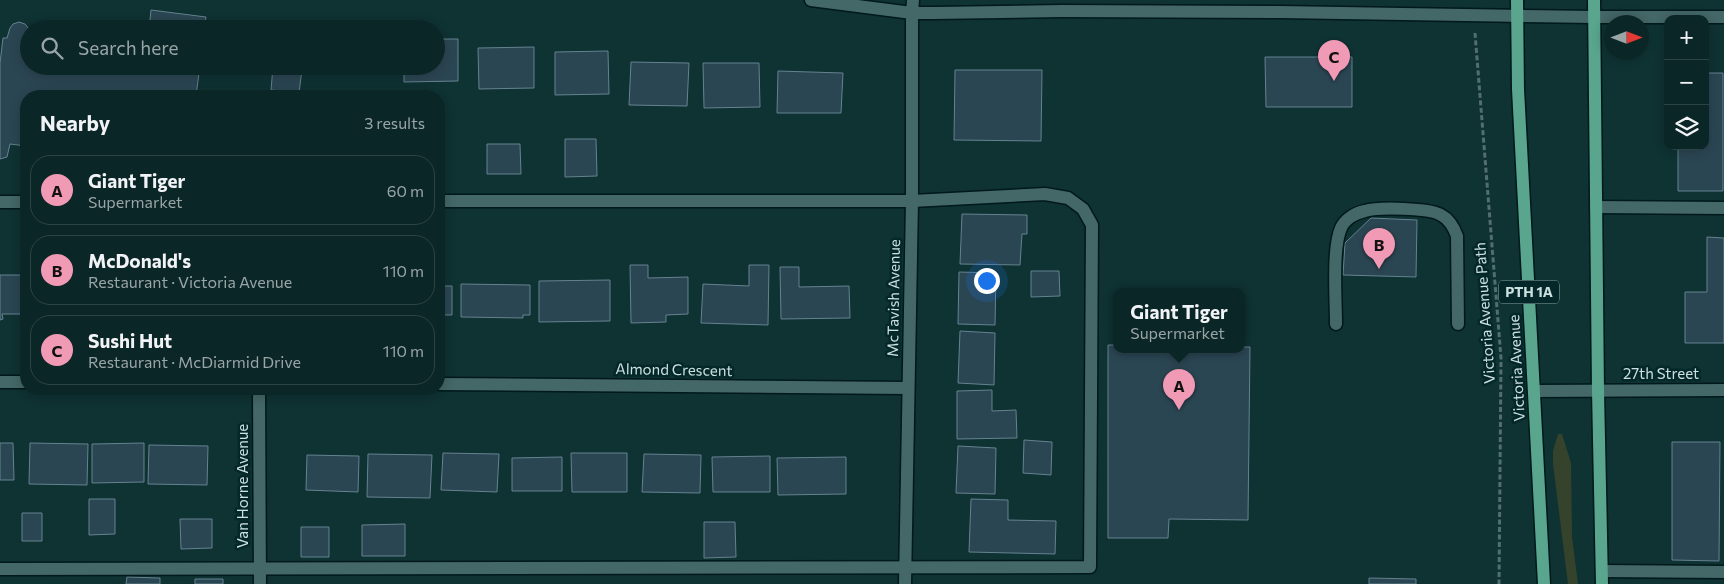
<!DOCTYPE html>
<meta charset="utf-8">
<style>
body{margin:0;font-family:Commissioner,sans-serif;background:#193232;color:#f1f3f6}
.controls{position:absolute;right:15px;top:15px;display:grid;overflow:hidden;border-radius:10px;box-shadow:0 2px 12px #0003}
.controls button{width:45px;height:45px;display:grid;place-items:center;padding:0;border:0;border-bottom:1px solid #2b4343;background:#0b2626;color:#f1f3f6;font:25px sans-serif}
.compass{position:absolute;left:1604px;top:15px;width:45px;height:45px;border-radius:50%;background:#0b2626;box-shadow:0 2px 12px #0003;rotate:90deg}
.you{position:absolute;left:986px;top:280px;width:18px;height:18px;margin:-12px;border:4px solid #fff;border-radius:50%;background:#1a73e8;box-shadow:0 0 0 8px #1a73e833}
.badge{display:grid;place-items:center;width:32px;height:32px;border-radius:50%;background:#f09ab5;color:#111;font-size:16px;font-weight:700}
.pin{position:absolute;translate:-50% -41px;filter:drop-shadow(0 1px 2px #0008)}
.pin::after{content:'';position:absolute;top:26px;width:18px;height:15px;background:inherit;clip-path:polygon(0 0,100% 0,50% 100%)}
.popup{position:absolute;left:1113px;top:288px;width:132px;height:65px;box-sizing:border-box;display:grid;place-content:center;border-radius:10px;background:#0b2626;filter:drop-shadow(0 1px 4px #0005);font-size:16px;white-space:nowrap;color:#9aa5a7}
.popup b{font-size:19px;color:#f1f3f6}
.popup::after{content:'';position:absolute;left:50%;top:100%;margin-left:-10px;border:10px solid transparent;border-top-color:#0b2626}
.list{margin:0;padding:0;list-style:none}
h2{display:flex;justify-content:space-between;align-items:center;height:65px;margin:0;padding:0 20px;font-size:21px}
h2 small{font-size:16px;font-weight:400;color:#9aa5a7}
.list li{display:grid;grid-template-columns:32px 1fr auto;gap:15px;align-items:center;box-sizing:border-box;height:70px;margin:0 10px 10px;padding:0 10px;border:1px solid #2b4343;border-radius:20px}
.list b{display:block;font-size:19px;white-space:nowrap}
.list p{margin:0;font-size:16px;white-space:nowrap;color:#9aa5a7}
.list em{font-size:16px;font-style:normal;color:#9aa5a7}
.icon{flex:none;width:28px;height:28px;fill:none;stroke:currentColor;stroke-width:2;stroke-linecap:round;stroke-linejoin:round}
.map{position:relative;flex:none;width:1724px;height:584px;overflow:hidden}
.search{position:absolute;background:#0b2626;box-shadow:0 2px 12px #0003;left:20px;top:20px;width:425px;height:55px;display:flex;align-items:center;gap:12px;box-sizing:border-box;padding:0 18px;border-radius:28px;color:#9aa5a7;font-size:19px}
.panel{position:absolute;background:#0b2626;box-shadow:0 2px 12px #0003;left:20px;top:90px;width:425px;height:305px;border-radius:20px}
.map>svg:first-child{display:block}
.green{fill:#35432c}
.building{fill:#2b4653;stroke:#658291}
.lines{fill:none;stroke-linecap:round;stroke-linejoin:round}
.lane-casing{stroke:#01191a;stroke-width:15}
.street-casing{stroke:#01191a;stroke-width:15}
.primary-casing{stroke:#01191a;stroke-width:15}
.path{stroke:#526f70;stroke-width:3;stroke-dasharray:5 2.5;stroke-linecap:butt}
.lane{stroke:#446768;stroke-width:12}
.street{stroke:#446768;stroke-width:12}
.primary{stroke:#59a58d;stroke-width:12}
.labels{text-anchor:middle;stroke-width:5;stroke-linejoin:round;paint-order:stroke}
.shield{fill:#042829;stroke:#91a9a9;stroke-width:1}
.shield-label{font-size:14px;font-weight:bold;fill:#cde0e0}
.street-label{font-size:15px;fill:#cde0e0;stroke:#042829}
</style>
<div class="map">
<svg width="1724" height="584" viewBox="0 0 1724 584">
<rect width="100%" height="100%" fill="#0f3233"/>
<path class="green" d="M1558 434H1562L1571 463 1572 537 1578 584H1568L1553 464V451Z"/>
<path class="building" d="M151 10 206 17 204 29H149Z
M19 22 25 24 29 29V66H200L196 96H26V146L10 144 7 157 0 159V63L3 38H7L10 28 13 24Z
M253 22 308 29H253Z
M436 39H458V81L404 82V66H436Z
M534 47V88L479 89 478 48Z
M608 51 609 94 555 95V52Z
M1265 57H1352V107H1266Z
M631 62 689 63 687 106 629 105Z
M703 63H759L760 107 704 108Z
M273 66H325L324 72 302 69 299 93 271 90Z
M339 66H395V68H339Z
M955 70H1042L1041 141 954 140Z
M778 71 843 73 841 113H777Z
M1705 73H1723V191H1678V146H1705Z
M565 139H596L597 176 565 177Z
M487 144H520L521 174H487Z
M962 214 1027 215V234H1022L1020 265 960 264Z
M1371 218 1417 220 1416 277 1343 275 1345 243Z
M1707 237 1724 238V343H1685V292H1707Z
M630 265H648V278L688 277V314L666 315V322L631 323Z
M749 265H769L768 325 701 323 703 284 749 286Z
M780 267H799V287L849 286 850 318 781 319Z
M1031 271H1059L1060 296 1031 297Z
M959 272 996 273 995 325 958 324Z
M439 273V286H452V315H439Z
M0 275H26V314H2L3 319 0 320Z
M610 280V321L539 322V281Z
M461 284 530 285V315H523V318L461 317Z
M960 331 995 333 994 385 958 383Z
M1108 345H1116V349H1242V347H1250L1248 520 1169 519 1168 538H1108Z
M992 390V411L1016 410 1017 438 957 439V391Z
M1024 440 1052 442 1051 475 1023 473Z
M1672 442H1720L1719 561 1672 560Z
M0 443H13L14 480H0Z
M30 443 88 444 87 485 29 484Z
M144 443V482L92 483V444Z
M149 445 208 446 207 485 148 484Z
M958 446 996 448 995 494 956 493Z
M443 453 499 454 497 492 441 490Z
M571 453H627V492H572Z
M368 454 432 455 430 498 367 497Z
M644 454 701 455 700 493 642 492Z
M307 455 359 456 358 492 306 490Z
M770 456V492H713L712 457Z
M562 457V491H512V458Z
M846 457V494L778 495 777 458Z
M89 499H115V534L89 535Z
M971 499 1008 500V520L1056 521 1055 554 969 552Z
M22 513H42V541H22Z
M180 519H212V548L181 549Z
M704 522H735L736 557 704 558Z
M405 524V556H362V525Z
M301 527H329V557H301Z
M127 577 160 578V584H126Z
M1369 578 1416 579V584H1369Z
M195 579H223V584H195Z"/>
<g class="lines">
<g class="lane-casing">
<path id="lane" d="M912 13 913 0
M0 202H26
M1596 207 1724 208
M1336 324C1336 300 1332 248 1341 228 1345 219 1355 213 1365 211 1378 207 1430 208 1441 215 1449 219 1454 228 1457 236L1458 324
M0 569 1090 567 1092 225 1083 209 1068 198 1045 194 912 201H439
M1602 571 1724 572"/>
</g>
<g class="street-casing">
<path id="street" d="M811 0 912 13H934L1062 11 1280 12 1594 17H1724
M0 382H26
M439 384 908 388
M259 389 260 584
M1534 391 1724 390
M905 584 912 201V13"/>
</g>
<g class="primary-casing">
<path id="primary" d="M1517 0 1518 89 1544 584
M1594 0 1598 391 1602 584"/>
</g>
<path class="path" d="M1475 33 1501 358 1499 584"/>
<use href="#lane" class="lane"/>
<use href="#street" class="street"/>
<use href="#primary" class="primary"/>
</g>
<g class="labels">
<rect class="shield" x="1499" y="280.5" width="60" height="23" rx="4"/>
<g class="shield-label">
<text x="1529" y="297">PTH 1A</text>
</g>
<g class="street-label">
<text transform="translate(894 298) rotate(-89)" y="5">McTavish Avenue</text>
<text transform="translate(1485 313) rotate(-94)" y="5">Victoria Avenue Path</text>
<text transform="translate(1517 368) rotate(-93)" y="5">Victoria Avenue</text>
<text transform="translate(674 370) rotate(1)" y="5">Almond Crescent</text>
<text x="1661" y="379">27th Street</text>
<text transform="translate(243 486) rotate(-90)" y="5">Van Horne Avenue</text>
</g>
</g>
</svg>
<div class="controls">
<button>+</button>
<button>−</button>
<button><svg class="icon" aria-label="layers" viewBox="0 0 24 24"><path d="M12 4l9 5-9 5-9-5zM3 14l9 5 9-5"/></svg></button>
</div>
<svg class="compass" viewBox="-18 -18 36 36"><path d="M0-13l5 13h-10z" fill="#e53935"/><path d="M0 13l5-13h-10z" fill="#9aa5a7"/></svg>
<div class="you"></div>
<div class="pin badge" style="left:1179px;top:410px">A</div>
<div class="popup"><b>Giant Tiger</b>Supermarket</div>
<div class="pin badge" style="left:1379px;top:269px">B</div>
<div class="pin badge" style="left:1334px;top:81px">C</div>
<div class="search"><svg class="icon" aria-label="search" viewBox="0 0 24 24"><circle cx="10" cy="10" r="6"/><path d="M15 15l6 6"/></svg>Search here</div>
<section class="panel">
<h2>Nearby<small>3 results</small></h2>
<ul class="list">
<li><span class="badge">A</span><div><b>Giant Tiger</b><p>Supermarket</p></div><em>60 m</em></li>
<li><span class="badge">B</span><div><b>McDonald's</b><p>Restaurant · Victoria Avenue</p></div><em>110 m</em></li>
<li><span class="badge">C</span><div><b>Sushi Hut</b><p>Restaurant · McDiarmid Drive</p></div><em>110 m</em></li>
</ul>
</section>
</div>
